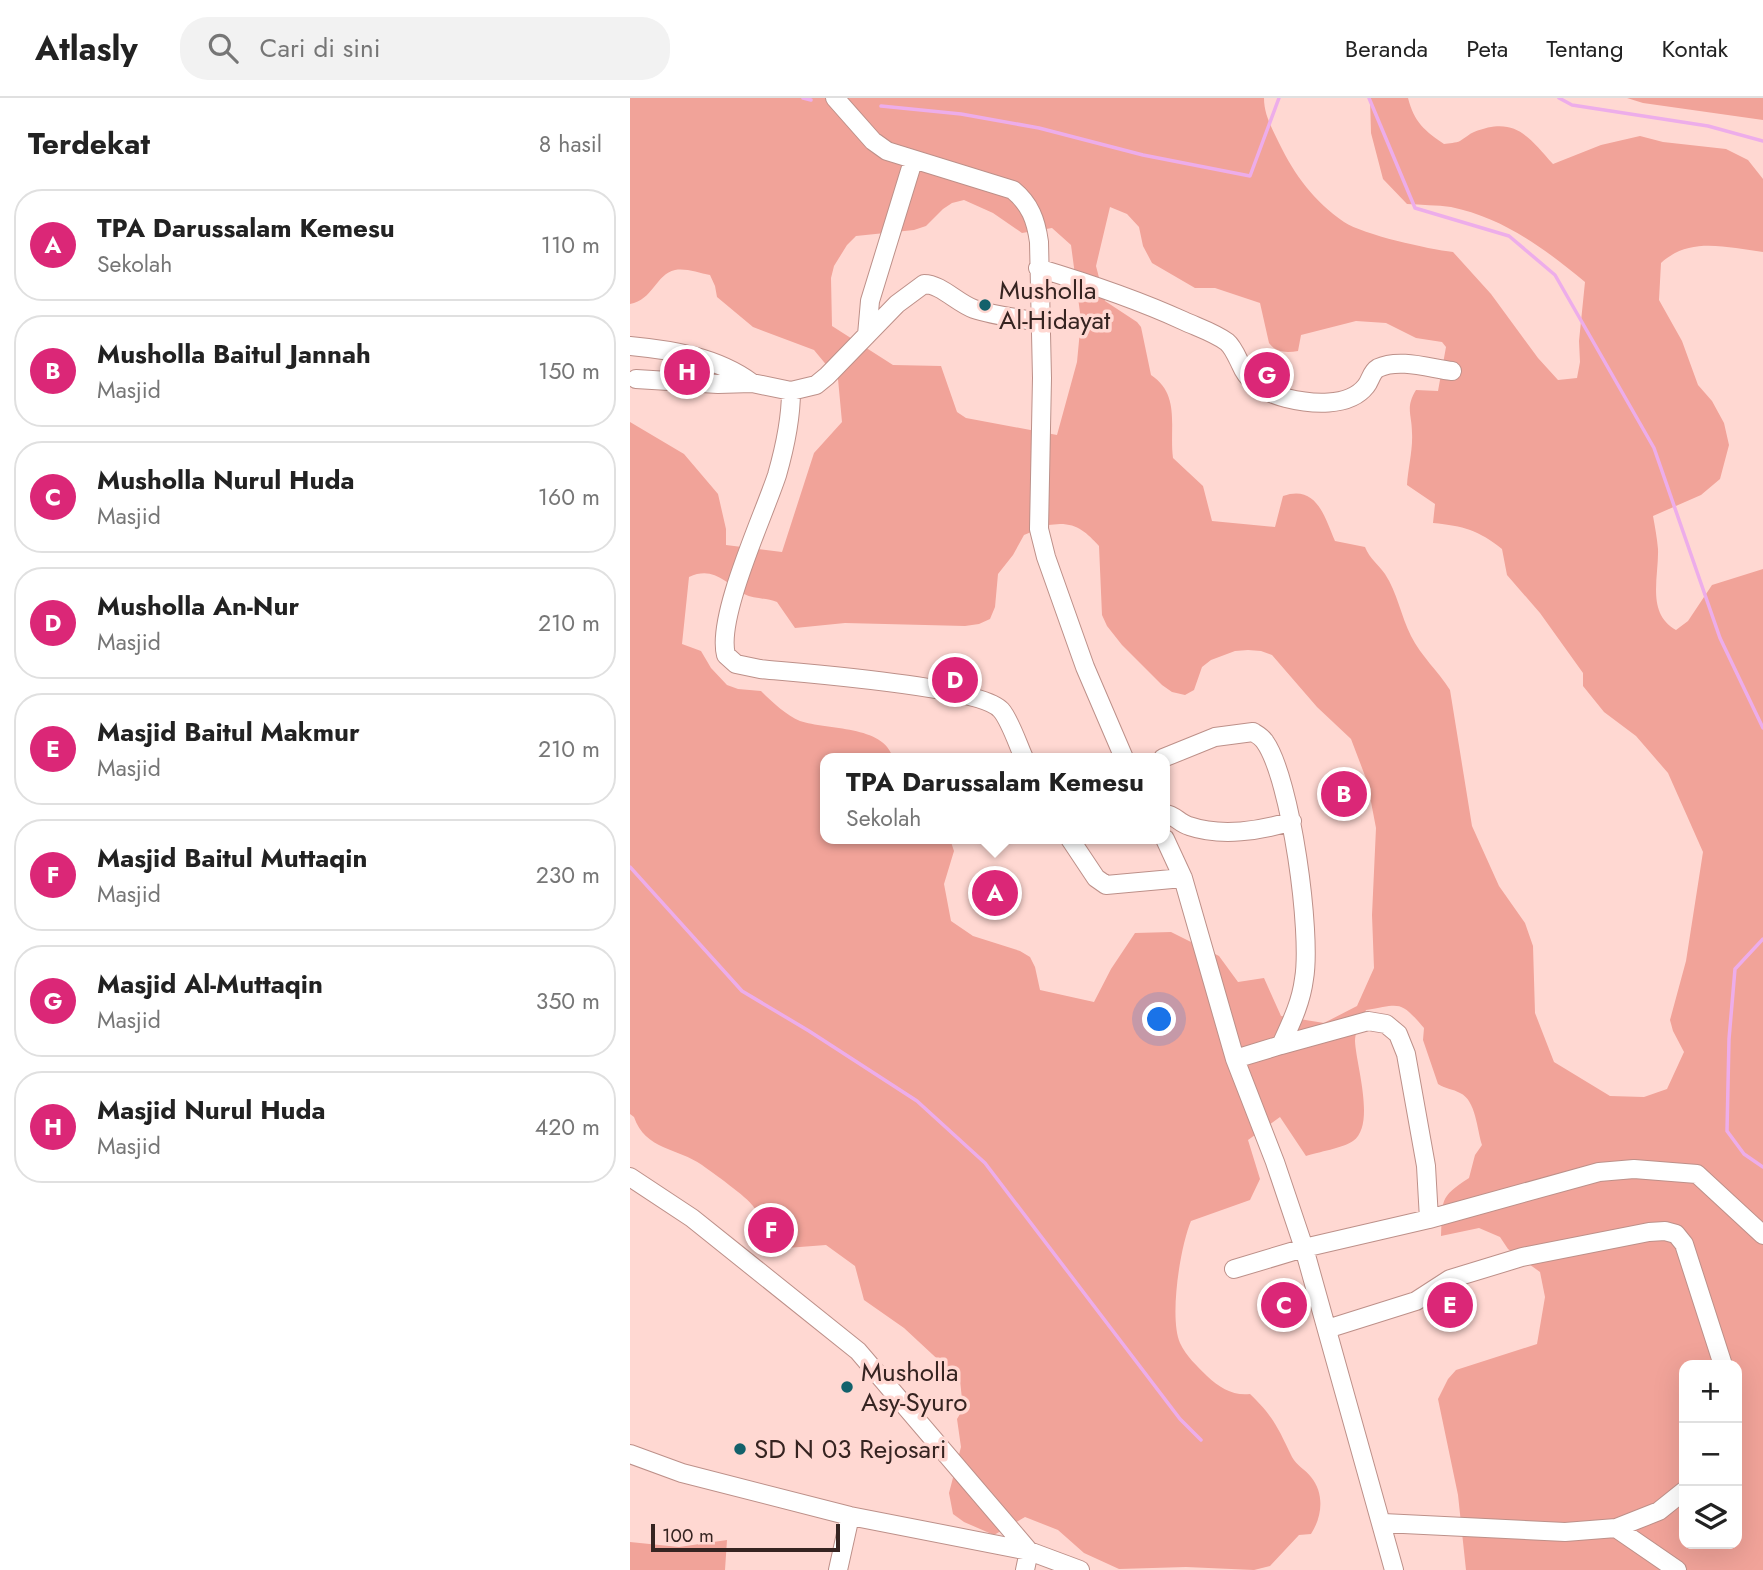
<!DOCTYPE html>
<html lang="id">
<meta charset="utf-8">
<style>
body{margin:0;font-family:Jost,sans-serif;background:#f2f2f2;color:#222}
.controls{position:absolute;right:21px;bottom:21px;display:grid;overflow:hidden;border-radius:14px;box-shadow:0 7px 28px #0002}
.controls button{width:63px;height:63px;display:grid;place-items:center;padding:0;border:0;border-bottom:2px solid #e0e0e0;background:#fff;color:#222;font:35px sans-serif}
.scale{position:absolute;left:21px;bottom:18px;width:189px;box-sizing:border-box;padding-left:7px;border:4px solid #362421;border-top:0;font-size:19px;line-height:24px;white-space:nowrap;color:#362421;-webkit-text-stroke:5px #ffd8d2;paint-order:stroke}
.you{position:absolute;left:530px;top:922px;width:24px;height:24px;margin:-18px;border:5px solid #fff;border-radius:50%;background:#1a73e8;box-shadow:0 0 0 10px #1a73e833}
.badge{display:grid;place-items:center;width:46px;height:46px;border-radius:50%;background:#db2777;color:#fff;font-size:23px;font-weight:700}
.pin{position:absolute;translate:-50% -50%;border:4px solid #fff;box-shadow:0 2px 7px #0006}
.popup{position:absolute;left:190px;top:655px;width:350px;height:91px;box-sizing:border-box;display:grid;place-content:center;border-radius:14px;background:#fff;filter:drop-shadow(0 2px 5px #0005);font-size:23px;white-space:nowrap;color:#767676}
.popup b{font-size:26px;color:#222}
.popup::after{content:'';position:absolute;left:50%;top:100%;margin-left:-14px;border:14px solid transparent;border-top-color:#fff}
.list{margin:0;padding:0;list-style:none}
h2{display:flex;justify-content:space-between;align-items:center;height:91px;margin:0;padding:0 28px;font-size:30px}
h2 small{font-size:23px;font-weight:400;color:#767676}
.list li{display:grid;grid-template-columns:46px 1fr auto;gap:21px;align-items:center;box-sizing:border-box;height:112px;margin:0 14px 14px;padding:0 14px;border:2px solid #e0e0e0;border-radius:28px}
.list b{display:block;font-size:26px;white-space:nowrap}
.list p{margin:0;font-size:23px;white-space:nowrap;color:#767676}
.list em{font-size:23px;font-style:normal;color:#767676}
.icon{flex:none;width:38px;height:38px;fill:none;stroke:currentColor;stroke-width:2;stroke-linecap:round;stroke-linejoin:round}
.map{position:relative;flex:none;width:1133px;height:1472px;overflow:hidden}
header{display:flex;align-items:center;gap:42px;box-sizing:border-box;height:98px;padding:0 35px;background:#fff;border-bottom:2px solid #e0e0e0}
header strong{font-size:33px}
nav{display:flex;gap:38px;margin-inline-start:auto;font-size:24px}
.search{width:490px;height:63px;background:#f2f2f2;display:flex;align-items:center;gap:18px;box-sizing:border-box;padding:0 24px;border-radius:28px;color:#767676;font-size:26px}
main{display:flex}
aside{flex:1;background:#fff}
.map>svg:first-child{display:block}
.green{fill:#f1a399;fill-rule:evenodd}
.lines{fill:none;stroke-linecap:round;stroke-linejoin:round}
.stream{stroke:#edadea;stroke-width:3.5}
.minor-casing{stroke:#bd9089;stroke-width:20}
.minor{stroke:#fff;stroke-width:18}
.poi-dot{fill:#13616b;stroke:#ffd8d2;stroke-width:2.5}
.labels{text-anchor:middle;stroke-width:7;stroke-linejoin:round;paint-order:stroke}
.poi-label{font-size:26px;fill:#362421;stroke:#ffd8d2;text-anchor:start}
</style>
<header>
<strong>Atlasly</strong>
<div class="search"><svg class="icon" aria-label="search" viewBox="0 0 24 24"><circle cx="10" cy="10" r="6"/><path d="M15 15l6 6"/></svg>Cari di sini</div>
<nav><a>Beranda</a><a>Peta</a><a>Tentang</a><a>Kontak</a></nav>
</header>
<main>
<aside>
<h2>Terdekat<small>8 hasil</small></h2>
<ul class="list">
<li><span class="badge">A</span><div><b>TPA Darussalam Kemesu</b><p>Sekolah</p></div><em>110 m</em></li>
<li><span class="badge">B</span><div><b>Musholla Baitul Jannah</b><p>Masjid</p></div><em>150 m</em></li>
<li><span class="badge">C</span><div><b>Musholla Nurul Huda</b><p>Masjid</p></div><em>160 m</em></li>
<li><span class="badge">D</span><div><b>Musholla An-Nur</b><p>Masjid</p></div><em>210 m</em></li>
<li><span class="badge">E</span><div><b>Masjid Baitul Makmur</b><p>Masjid</p></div><em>210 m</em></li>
<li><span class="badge">F</span><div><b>Masjid Baitul Muttaqin</b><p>Masjid</p></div><em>230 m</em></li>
<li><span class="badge">G</span><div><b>Masjid Al-Muttaqin</b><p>Masjid</p></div><em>350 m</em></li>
<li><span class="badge">H</span><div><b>Masjid Nurul Huda</b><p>Masjid</p></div><em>420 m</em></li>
</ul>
</aside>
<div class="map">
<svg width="1133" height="1472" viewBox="0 0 1133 1472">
<rect width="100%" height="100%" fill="#ffd8d2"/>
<path class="green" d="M0 0H634C634 17 642 30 649 45 665 78 684 103 714 124 734 137 798 151 823 154L861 196 908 260 928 282 947 280 950 264 949 243 955 184C915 151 874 120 821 109 807 107 791 107 777 106L753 81 741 35 740 0H778C784 24 795 33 814 46 819 45 826 45 830 43 835 40 839 36 844 34 885 18 898 38 923 66L971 47 1010 38 1033 44 1096 51 1118 62 1133 81V154C1098 150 1060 138 1031 165L1029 202 1052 243 1068 287 1082 303 1094 325 1099 347 1090 381 1071 397 1023 418C1025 429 1027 440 1028 451 1029 479 1016 515 1046 532L1058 523 1082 487 1133 471V1472H836L828 1397 808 1301 818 1281 826 1272 907 1246 915 1199 910 1174 878 1151 870 1139 849 1130 811 1138C813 1102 808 1100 839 1080L845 1057 852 1047C847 1032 846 1002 830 995 823 991 816 991 808 986L793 942 794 930C770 902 771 906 736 912 732 922 725 933 725 943 726 967 746 1027 723 1043 713 1050 688 1054 676 1058L650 1019 618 1042 630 1081 620 1102 561 1123C550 1149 539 1220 550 1245 556 1258 567 1268 577 1278 590 1290 603 1298 620 1296 644 1319 648 1330 662 1359 666 1367 676 1372 681 1379 695 1396 692 1419 681 1436L669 1437 640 1468 624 1472 556 1469 489 1471 454 1455 428 1432 395 1419 364 1437 334 1424 323 1416 319 1395 331 1349 327 1321 333 1311 330 1282 274 1230 234 1202 225 1168 196 1147 143 1151C126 1137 134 1122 123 1108 117 1099 83 1075 72 1067 48 1050 15 1052 4 1019L0 1016V324L54 356 88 396 96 431V447L152 454 184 355 212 324 208 281 184 252 123 229 87 199 85 188 80 177C69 175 56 170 45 172 26 176 23 202 0 206ZM334 102 363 115 392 135 422 130 441 147 451 222 447 264 427 337 336 320 327 314 311 268 263 267 202 228 201 180 204 168 217 147 226 138 284 132 296 128 313 111 322 105ZM480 109 497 116 509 129 513 148 522 165 565 190H585L630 205 639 245C646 255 657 255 668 253L671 237 726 223 756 225 786 240 812 244 816 249 808 293 786 292C775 310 782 316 782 335 783 352 778 370 777 387L805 406 803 425C834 428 848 432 872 451L877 477 910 515 953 575V588L974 614 1006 638 1038 675 1073 754 1056 863 1040 922 1043 933 1054 954 1037 991 1014 999 980 998 924 964 905 915 903 848 895 825 869 788 842 728 820 592C808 573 791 558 781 538 771 518 767 494 755 476 748 466 740 461 735 449L705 443C695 420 687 386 653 398L645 429 582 423 573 388 543 360C539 329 551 297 521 277L511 229 507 224 475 203 466 168ZM430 426C448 426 457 435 469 448L472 517 477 528 492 547 532 587 542 594 555 597 564 592 572 569 581 562 605 553 618 552 631 553 642 557 687 609 721 641 737 683 746 730 742 817 744 870 727 908 694 925 651 918 634 880 608 884 589 858 541 834 505 835 481 871 464 904 410 892 405 869 400 859 390 853 343 838 321 823 314 786 324 753 320 741H195V660H263C254 627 197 632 170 623 157 618 141 603 131 593L108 591 97 587 81 570 71 553 52 546 59 479C83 468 95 484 114 496 124 501 137 500 147 504L165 530 215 525 335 528 349 526 360 521 365 509 368 476 383 457 394 437 418 427ZM1054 1267H1107V1446H1054Z
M997 0H1133V22L1013 5Z
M97 1442 95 1472H0V1444L49 1449Z"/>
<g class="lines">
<path class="stream" d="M173 0 181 2
M739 0 785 110 879 138 925 177 1024 350 1090 540 1133 630
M929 0 942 7 1078 28 1133 43
M251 8 331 16 409 30 513 57 620 78 649 0
M0 769 112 893 179 933 287 1003 355 1065 550 1321 571 1342
M1133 841 1105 871 1099 941 1097 1033 1114 1056 1133 1069"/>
<g class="minor-casing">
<path id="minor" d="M205 0 243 43 257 53 383 92C400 106 406 122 409 144L412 280 409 431 416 459 455 569 494 660
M408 170C458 185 506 201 554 223 567 229 585 235 597 244 603 249 607 259 611 267 619 286 636 295 656 300 680 306 719 310 736 288 741 282 741 274 748 270 769 260 799 270 822 273
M237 237 240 203 283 63
M0 248C42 252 87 259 122 285
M6 281 88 286 122 285 161 293 186 287 197 278 267 206 294 186C311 186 327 205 344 211 365 218 388 220 410 224
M161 293C161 321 155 349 147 377 134 417 86 519 96 557L106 566 130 571C170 575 350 588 371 612 380 622 388 647 394 660
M533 660 585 639 623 634C628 637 632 639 635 644 661 681 682 836 674 881 671 905 661 925 651 947L605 961
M535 716C545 717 549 725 559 728 591 739 631 733 662 723
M440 741 466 780 476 787 553 780
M535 741 553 780 605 961 645 1064 674 1150 764 1472
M0 1079 62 1120 228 1253 399 1453 395 1472
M799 1121 969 1074 1004 1071 1067 1076 1133 1137
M604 1171 674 1150 799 1121 796 1068 776 956 768 936 756 926 738 923 651 947
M697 1231 786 1203 820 1181 892 1159 1019 1134 1035 1133 1046 1136 1054 1146 1093 1267
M0 1356 52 1375 220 1418 399 1453 450 1472
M753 1425 935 1434 986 1430 1029 1413 1054 1393
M986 1430 1047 1472
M208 1472 220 1418"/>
</g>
<use href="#minor" class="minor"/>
</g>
<g class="poi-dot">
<circle cx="355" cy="207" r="7"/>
<circle cx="217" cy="1289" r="7"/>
<circle cx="110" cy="1351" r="7"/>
</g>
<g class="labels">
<g class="poi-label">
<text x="369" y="201">Musholla<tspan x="369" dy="30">Al-Hidayat</tspan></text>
<text x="231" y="1283">Musholla<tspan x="231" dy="30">Asy-Syuro</tspan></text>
<text x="124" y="1360">SD N 03 Rejosari</text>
</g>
</g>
</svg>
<div class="controls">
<button>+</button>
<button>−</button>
<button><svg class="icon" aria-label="layers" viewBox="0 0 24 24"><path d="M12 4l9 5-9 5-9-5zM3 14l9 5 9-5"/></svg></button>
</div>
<div class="scale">100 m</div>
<div class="you"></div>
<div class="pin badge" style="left:365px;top:795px">A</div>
<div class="popup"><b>TPA Darussalam Kemesu</b>Sekolah</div>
<div class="pin badge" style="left:714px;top:696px">B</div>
<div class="pin badge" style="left:654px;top:1207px">C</div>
<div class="pin badge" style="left:325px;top:582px">D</div>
<div class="pin badge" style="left:820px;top:1207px">E</div>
<div class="pin badge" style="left:141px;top:1132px">F</div>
<div class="pin badge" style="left:637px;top:277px">G</div>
<div class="pin badge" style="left:57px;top:274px">H</div>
</div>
</main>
